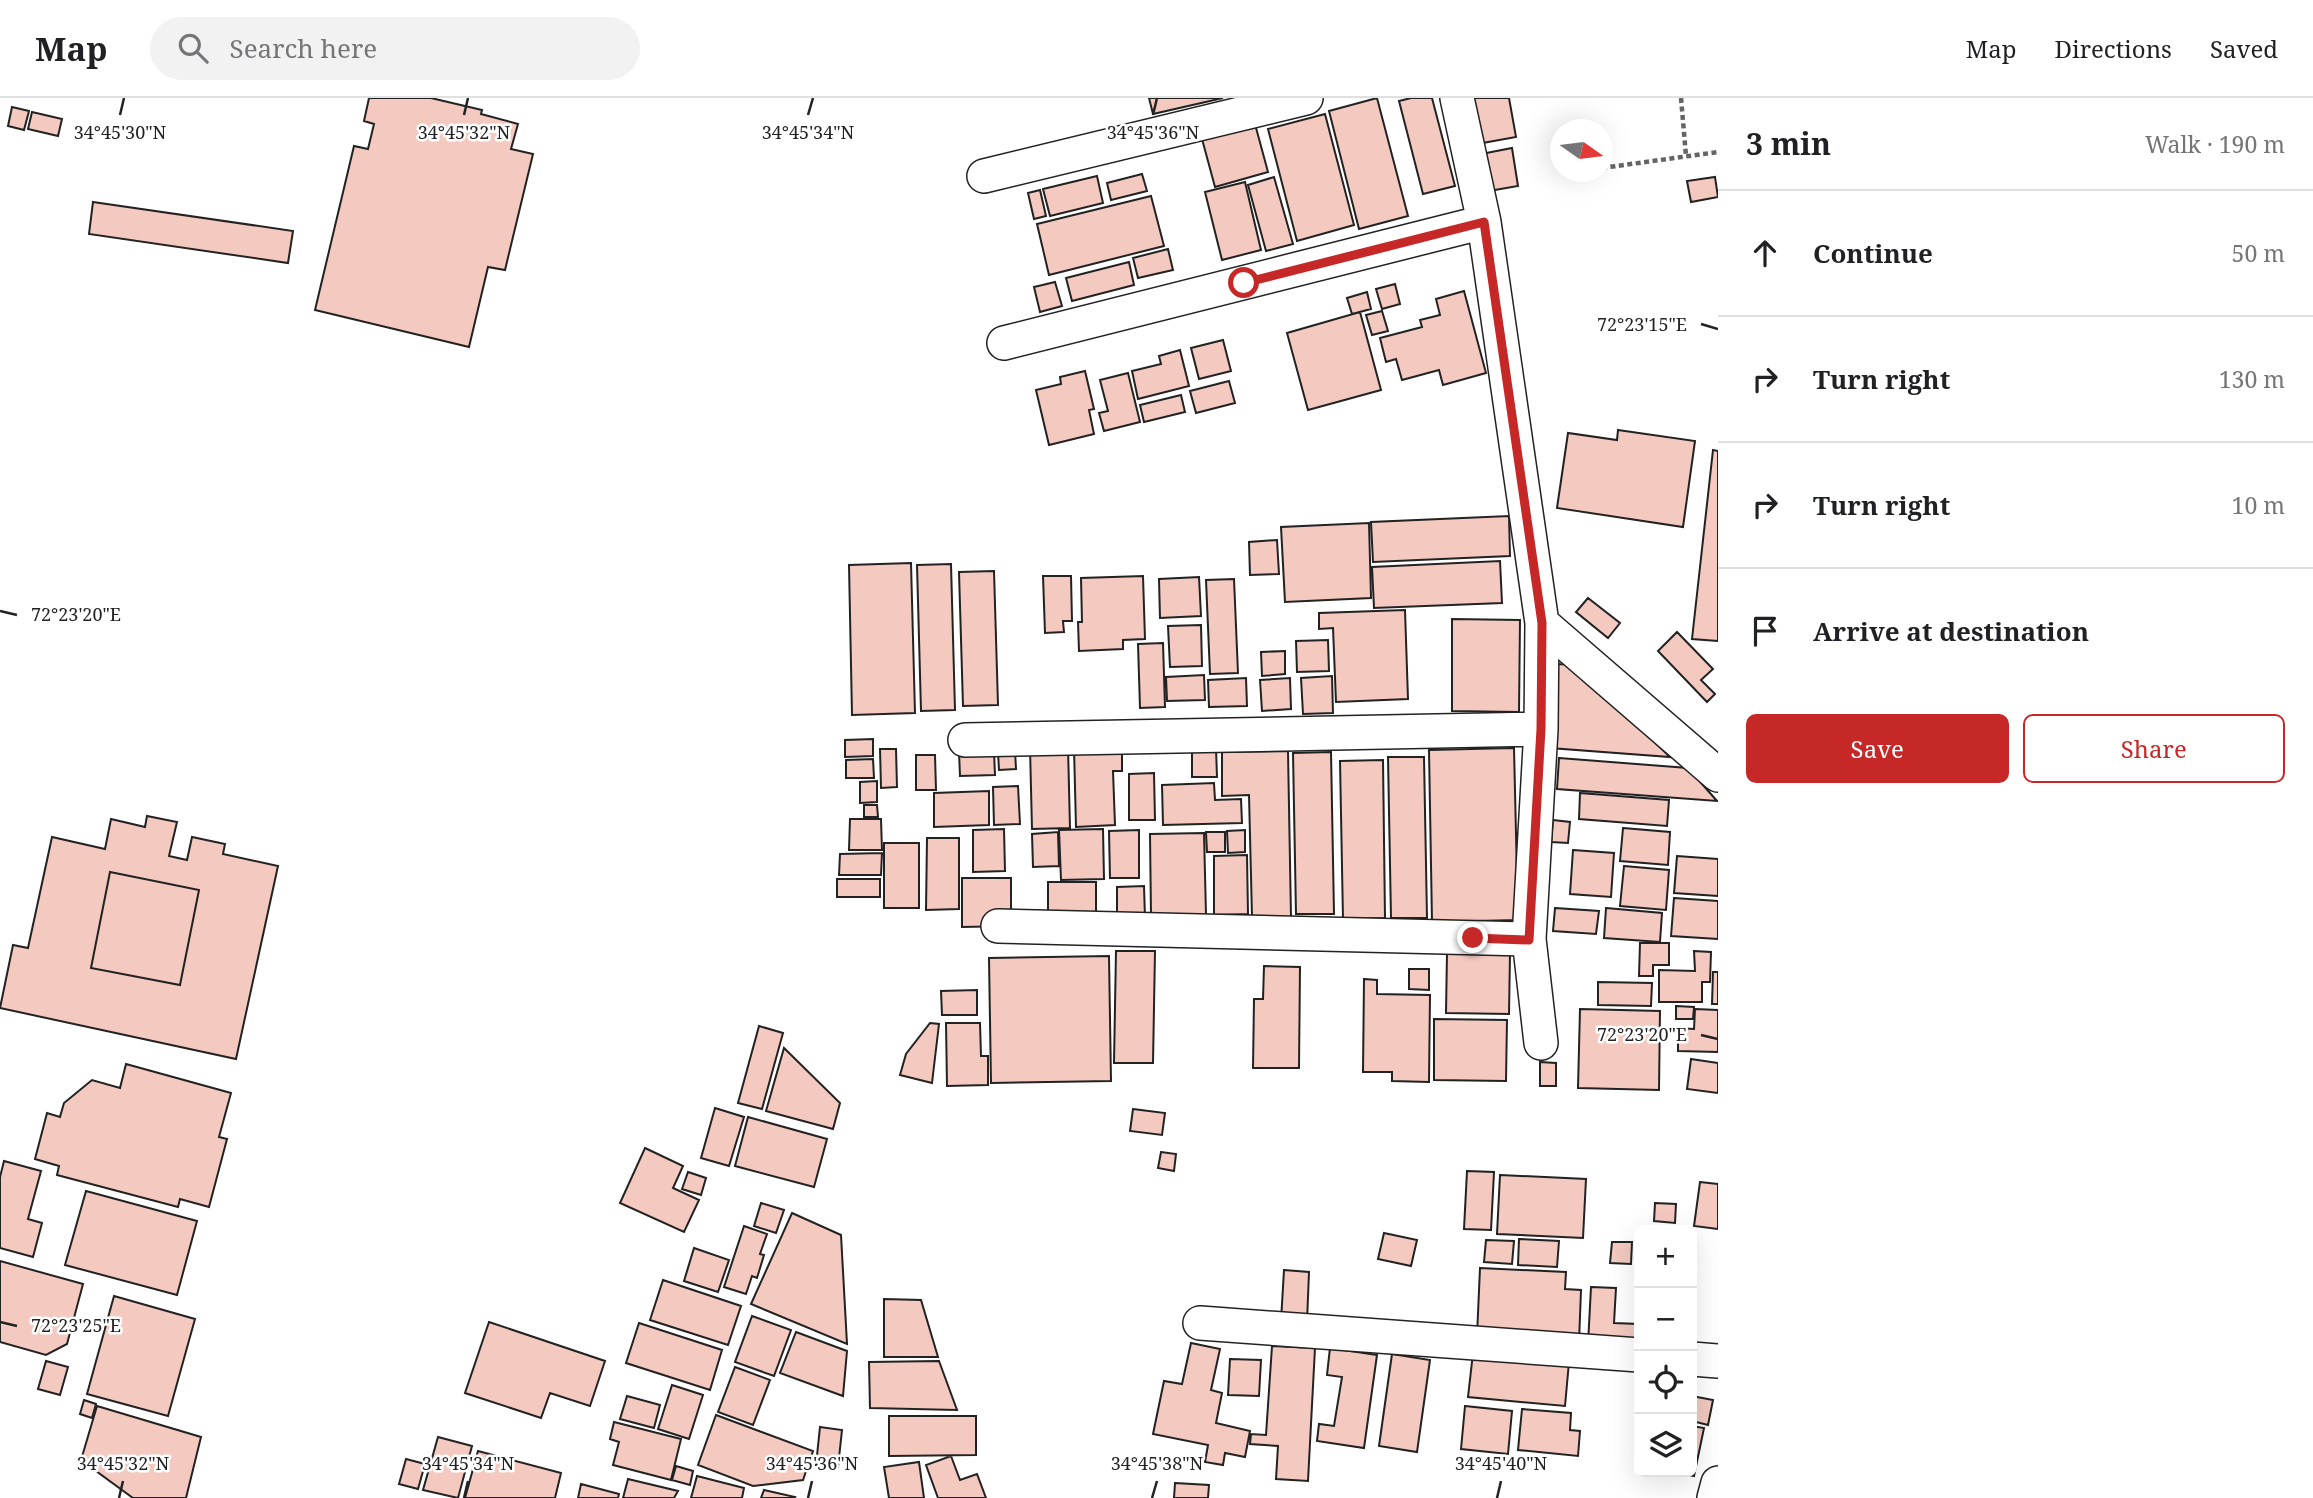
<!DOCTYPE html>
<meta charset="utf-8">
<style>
body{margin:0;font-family:"Noto Serif",serif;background:#f2f2f2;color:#202124}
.controls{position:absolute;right:21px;bottom:21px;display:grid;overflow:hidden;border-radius:10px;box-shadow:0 7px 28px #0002}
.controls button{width:63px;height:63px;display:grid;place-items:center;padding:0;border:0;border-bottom:2px solid #e0e0e0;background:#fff;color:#202124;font:35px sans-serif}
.compass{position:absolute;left:1550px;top:21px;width:63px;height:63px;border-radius:50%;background:#fff;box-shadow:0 7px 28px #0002;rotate:104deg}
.stop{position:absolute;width:21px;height:21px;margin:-16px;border:5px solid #c62828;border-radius:50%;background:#fff}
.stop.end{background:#c62828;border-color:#fff;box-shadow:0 2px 7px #0008}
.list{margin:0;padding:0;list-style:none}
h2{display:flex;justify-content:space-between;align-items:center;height:91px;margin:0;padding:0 28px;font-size:30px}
h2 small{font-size:23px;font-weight:400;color:#757577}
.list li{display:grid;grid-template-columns:46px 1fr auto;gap:21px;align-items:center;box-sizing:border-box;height:126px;padding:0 28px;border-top:2px solid #e0e0e0}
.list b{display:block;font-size:26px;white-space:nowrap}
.list em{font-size:23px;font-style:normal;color:#757577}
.actions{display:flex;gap:14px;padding:21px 28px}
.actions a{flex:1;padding:16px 0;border:2px solid #c62828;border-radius:10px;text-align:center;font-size:24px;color:#c62828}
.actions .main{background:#c62828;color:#fff}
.icon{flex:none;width:38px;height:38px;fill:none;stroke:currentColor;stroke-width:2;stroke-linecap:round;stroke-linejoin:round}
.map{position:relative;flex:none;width:1718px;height:1400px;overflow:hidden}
header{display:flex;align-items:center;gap:42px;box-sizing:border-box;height:98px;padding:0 35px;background:#fff;border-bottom:2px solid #e0e0e0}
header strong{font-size:33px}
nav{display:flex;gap:38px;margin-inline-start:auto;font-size:24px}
.search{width:490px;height:63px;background:#f2f2f2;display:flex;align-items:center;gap:18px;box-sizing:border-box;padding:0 24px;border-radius:38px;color:#757577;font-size:26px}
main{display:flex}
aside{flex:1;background:#fff}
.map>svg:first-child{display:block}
.building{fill:#f3c9c0;stroke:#222;stroke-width:2;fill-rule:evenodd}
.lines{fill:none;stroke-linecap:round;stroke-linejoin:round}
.street-casing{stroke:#222;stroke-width:36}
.path{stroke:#646464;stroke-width:4.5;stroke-dasharray:5 3.5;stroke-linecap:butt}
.street{stroke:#fff;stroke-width:33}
.route{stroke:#c62828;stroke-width:9}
.ticks{fill:none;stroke:#222;stroke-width:2.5}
.ticks-label{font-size:18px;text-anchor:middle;fill:#222;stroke:#fff;stroke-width:5;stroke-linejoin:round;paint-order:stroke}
</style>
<header>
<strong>Map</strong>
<div class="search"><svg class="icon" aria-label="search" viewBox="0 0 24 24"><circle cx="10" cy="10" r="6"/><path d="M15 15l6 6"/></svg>Search here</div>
<nav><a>Map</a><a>Directions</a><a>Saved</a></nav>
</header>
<main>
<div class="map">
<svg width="1718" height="1400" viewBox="0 0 1718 1400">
<rect width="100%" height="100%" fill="#fff"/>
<path class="building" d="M369 0H431L482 12 481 16 518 26 511 51 533 56 505 172 488 169 469 249 315 212 354 48 368 51 374 26 364 23Z
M1149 0H1223L1153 16Z
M1377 0 1408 118 1359 131 1329 13Z
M1411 0H1432L1455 88 1423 96 1399 3Z
M1469 0H1509L1516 39 1477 46Z
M12 9 29 13 24 32 8 28Z
M32 14 62 21 58 38 28 31Z
M1325 16 1354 127 1297 143 1268 31Z
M1255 26 1268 74 1215 89 1202 41Z
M1512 50 1518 88 1483 94 1476 57Z
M1142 76 1147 93 1111 102 1107 85Z
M1097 78 1103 105 1050 118 1043 91Z
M1274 79 1293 146 1266 153 1248 87Z
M1715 79 1718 99 1691 104 1687 83Z
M1245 84 1261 152 1222 162 1205 94Z
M1040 92 1046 118 1034 121 1028 95Z
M1151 98 1164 148 1049 177 1037 126Z
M93 104 293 133 288 165 89 136Z
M1168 151 1173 172 1138 180 1133 160Z
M1129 164 1134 187 1072 203 1066 180Z
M1055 184 1062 208 1040 214 1034 189Z
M1395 186 1400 206 1382 211 1376 191Z
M1464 193 1486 275 1443 287 1439 272 1402 282 1396 261 1386 264 1380 240 1422 229 1420 222 1440 217 1436 201Z
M1367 194 1371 211 1352 216 1347 200Z
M1382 213 1388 233 1372 237 1366 217Z
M1360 214 1381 292 1308 312 1287 235Z
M1223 242 1231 273 1199 281 1191 250Z
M1180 252 1189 288 1138 301 1132 273 1161 266 1159 258Z
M1085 273 1094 311 1089 312 1094 336 1049 347 1036 292 1061 286 1060 279Z
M1128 275 1140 324 1104 333 1099 315 1108 313 1100 282Z
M1229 283 1235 305 1196 315 1190 293Z
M1181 297 1185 314 1144 324 1140 307Z
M1618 332 1695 343 1683 429 1557 410 1568 335 1617 342Z
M1713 352 1718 353V543L1692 541Z
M1509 418 1510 458 1373 464 1371 424Z
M1369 425 1371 500 1285 504 1281 429Z
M1277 442 1279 476 1250 477 1249 444Z
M1500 463 1502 505 1374 510 1372 469Z
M911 465 915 615 852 617 849 467Z
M951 466 955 612 921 613 917 467Z
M994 473 998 607 963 608 959 474Z
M1043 478H1071L1072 523H1063L1064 534 1045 535Z
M1143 478 1145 541 1123 542V551L1079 553 1078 524H1082L1081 480Z
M1199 479 1201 518 1160 520 1159 481Z
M1234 481 1238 575 1210 576 1206 482Z
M1588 500 1620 525 1608 540 1576 514Z
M1405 512 1408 601 1336 604 1333 530 1319 531V515Z
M1452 521 1520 522 1519 614 1452 613Z
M1201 527 1202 568 1170 569 1168 528Z
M1677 534 1713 571 1701 582 1715 596 1707 604 1658 553Z
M1328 542 1329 573 1297 574 1296 543Z
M1163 545 1165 609 1140 610 1138 546Z
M1285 553V576L1262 578 1261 554Z
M1557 566 1575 567 1670 659 1550 650Z
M1204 577 1205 602 1167 603 1166 579Z
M1332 578 1333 615 1303 616 1301 580Z
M1246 580 1247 608 1209 609 1208 582Z
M1290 580 1291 611 1262 613 1260 582Z
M873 641V658L845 659V642Z
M1068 649 1070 730 1032 731 1030 650Z
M1074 650 1122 655V673H1113L1115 727 1076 729Z
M1216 650 1217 679H1192V651Z
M1514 650 1518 822 1432 824 1429 652Z
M880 651H896L897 689 881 690Z
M1015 653 1016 671 999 672 998 654Z
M1288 653 1291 819H1252L1249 697 1222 698V654Z
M959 654H994L995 677 960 678Z
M1331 654 1334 816H1296L1293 655Z
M916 657H935L936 692H916Z
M1388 659H1424L1427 820H1391Z
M1559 660 1688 670 1717 703 1557 691Z
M873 661 874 680H846V662Z
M1383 662 1385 820 1343 821 1340 663Z
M1154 675 1155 722H1129V676Z
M877 683V704L860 705V684Z
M1214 685 1215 702 1241 701 1242 725 1163 727 1162 687Z
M1018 688 1020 726 994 727 993 689Z
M989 693V727L934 729V695Z
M1580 695 1669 702 1667 728 1579 721Z
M864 707H877L878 719H864Z
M147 718 177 724 169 758 187 762 192 739 225 746 223 756 278 768 236 961 0 910 13 847 28 850 52 739 105 751 111 721 145 729ZM110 774 199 792 180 887 91 870Z
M850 721H881L882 752H849Z
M1553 722 1570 724 1568 745 1551 744Z
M1623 730 1670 734 1668 767 1620 763Z
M1004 731 1005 773 973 774V732Z
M1103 731 1104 781 1061 782 1059 732Z
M1139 732V780H1110L1109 733Z
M1245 732V754L1228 755 1227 733Z
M1058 734 1059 768 1033 769 1032 736Z
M1206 734H1225V754H1207Z
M1204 735 1206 817 1151 818 1150 736Z
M927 740H959V811L926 812Z
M884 745H919V810H884Z
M1573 752 1614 755 1611 799 1570 796Z
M882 755 881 777H839L840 756Z
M1247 757 1248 816 1214 817V758Z
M1677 758 1718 761V798L1674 795Z
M1624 768 1669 772 1666 812 1620 808Z
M110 774 199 792 180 887 91 870Z
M962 780H1011V828L962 829Z
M837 781H880V799H837Z
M1048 784H1096V814L1048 815Z
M1144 788 1145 820H1117V789Z
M1674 800 1718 803V841L1671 838Z
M1555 810 1599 813 1596 836 1553 833Z
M1606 810 1662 815 1660 844 1604 840Z
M1640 845H1669V867H1653V878H1639Z
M1116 853H1155L1153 965H1114Z
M1694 853 1711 854 1710 884H1702V904H1659V872L1695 873Z
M1447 855 1510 856 1509 916 1446 915Z
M1109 858 1111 983 991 985 989 860Z
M1264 868 1300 869 1299 970H1253L1254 901H1263Z
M1409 871H1429V892L1409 891Z
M1713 874H1718V906H1712Z
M1364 881 1377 882V896L1430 897 1429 984 1392 983V974H1363Z
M1598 884 1652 885 1651 908 1598 907Z
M977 892V917H942L941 893Z
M1676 908 1694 909 1693 921H1676Z
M1580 911 1660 913 1659 992 1578 990Z
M1695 911 1718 912V954L1678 953V930L1694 931Z
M1434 921 1507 922 1506 983 1434 982Z
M930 925 939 926 932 985 900 977 906 956Z
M946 925H980L981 958H988V987L947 988Z
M759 928 783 935 762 1011 738 1005Z
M784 950 840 1005 833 1031 766 1013Z
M1691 961 1718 965V995L1687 991Z
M1540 964 1556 965V988H1540Z
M126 966 231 995 219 1039 227 1041 209 1109 180 1101 178 1109 57 1077 59 1068 35 1061 47 1015 60 1019 64 1005 92 982 120 990Z
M715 1010 744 1019 729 1068 701 1060Z
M1133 1011 1165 1015 1162 1037 1130 1033Z
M748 1019 827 1041 814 1089 735 1068Z
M645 1050 683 1068 673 1090 699 1102 684 1134 620 1105Z
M1161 1054 1176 1056 1174 1073 1158 1070Z
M4 1063 41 1073 28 1121 42 1125 33 1159 0 1150V1079Z
M1467 1073 1494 1074 1491 1132 1464 1131Z
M688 1074 706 1080 701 1097 682 1091Z
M1500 1077 1586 1081 1583 1140 1497 1136Z
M1700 1084 1718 1086V1131L1694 1128Z
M86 1093 197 1123 177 1197 65 1167Z
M761 1105 784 1112 776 1135 754 1128Z
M1655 1105 1676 1106 1675 1125 1654 1123Z
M792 1115 841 1137 847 1246 751 1206Z
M744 1128 767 1136 760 1156 764 1157 757 1180 752 1178 746 1196 724 1189Z
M1384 1135 1417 1142 1411 1168 1378 1161Z
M1519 1141 1559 1143 1557 1169 1518 1167Z
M1486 1142 1514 1143 1512 1166 1484 1164Z
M1612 1144H1632L1631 1166 1610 1165Z
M694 1150 729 1162 718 1194 684 1183Z
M0 1163 83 1186 67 1246 46 1257 0 1244Z
M1480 1170 1566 1174 1565 1191 1581 1192 1579 1244 1477 1238Z
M1284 1172 1309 1174 1307 1224 1281 1223Z
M663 1182 741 1208 728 1247 650 1222Z
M1591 1189 1616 1190 1614 1225 1639 1226V1249L1588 1246Z
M114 1198 195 1221 168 1318 87 1296Z
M884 1201 921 1202 938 1259H884Z
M752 1218 791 1232 774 1278 735 1264Z
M489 1224 605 1263 590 1308 550 1295 541 1320 465 1295Z
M639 1225 722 1252 710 1292 626 1265Z
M796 1234 847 1253 843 1298 780 1275Z
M1191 1245 1220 1251 1211 1292 1222 1295 1216 1325 1250 1333 1245 1359 1225 1355 1223 1367 1205 1364 1208 1347 1153 1336 1164 1283 1182 1286Z
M1272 1248 1315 1250 1308 1383 1276 1381 1278 1348 1250 1346 1251 1336 1266 1337Z
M1330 1250 1377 1257 1364 1350 1317 1343 1319 1326 1334 1328 1342 1279 1327 1277Z
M1473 1255 1569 1264 1565 1308 1468 1299Z
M1392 1256 1430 1262 1417 1354 1379 1348Z
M1230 1261 1261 1262 1259 1298 1228 1297Z
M46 1263 68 1269 60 1297 38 1291Z
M939 1263 957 1312 870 1310 869 1264Z
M735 1269 770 1282 753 1327 718 1314Z
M672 1287 703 1297 689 1341 658 1331Z
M627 1298 660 1307 654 1330 620 1321Z
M1692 1298 1713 1302 1708 1327 1692 1323Z
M84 1302 96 1306 92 1320 80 1316Z
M97 1308 201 1339 186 1400H133L81 1362Z
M1465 1308 1512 1313 1508 1356 1461 1351Z
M1522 1311 1571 1315 1570 1332 1580 1333 1578 1358 1518 1352Z
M716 1317 813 1353 803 1382 753 1388 698 1367Z
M889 1318H976V1357L889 1358Z
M614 1324 681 1341 671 1382 613 1367 619 1344 610 1341Z
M1692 1328 1704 1330 1694 1378 1673 1374H1692Z
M820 1329 842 1332 838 1369 816 1367Z
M438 1339 472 1348 458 1400 423 1392Z
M478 1353 561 1375 555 1400H465Z
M951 1358 960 1382 977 1376 986 1400H938L926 1367Z
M406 1361 425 1366 418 1391 399 1386Z
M919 1364 924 1400H889L884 1369Z
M676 1368 693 1373 690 1387 672 1382Z
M697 1378 744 1390 742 1400H691Z
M628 1381 678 1393 674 1400H623Z
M1175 1385 1209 1387 1208 1400H1174Z
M581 1386 619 1396 618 1400H578Z
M764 1392 795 1399 794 1400H761Z"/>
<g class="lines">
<g class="street-casing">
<path id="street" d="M1457 0 1484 124 1542 525 1718 677
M984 78 1306 0
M1004 245 1484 124
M965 642 1541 631
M998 828 1529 841
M1541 945 1529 841 1541 631 1542 525
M1200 1225 1639 1257
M1692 1261 1718 1263
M1714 1400 1718 1385"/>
</g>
<path class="path" d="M1681 0 1686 58
M1602 70 1718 54
M1569 75 1578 74"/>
<use href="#street" class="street"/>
</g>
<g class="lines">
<path class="route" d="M1244 185 1484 124 1542 525 1541 631 1529 842 1473 840"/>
</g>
<path class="ticks" d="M120 17 124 0M464 17 468 0M808 17 813 0M1153 17 1157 0M1701 226 1718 231M0 513 17 517M1701 937 1718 941M0 1224 17 1228M119 1400 123 1383M464 1400 468 1383M808 1400 812 1383M1152 1400 1157 1383M1497 1400 1501 1383"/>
<g class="ticks-label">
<text x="120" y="41">34°45'30"N</text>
<text x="464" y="41">34°45'32"N</text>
<text x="808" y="41">34°45'34"N</text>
<text x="1153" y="41">34°45'36"N</text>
<text x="1642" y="233">72°23'15"E</text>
<text x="76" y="523">72°23'20"E</text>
<text x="1642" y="943">72°23'20"E</text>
<text x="76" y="1234">72°23'25"E</text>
<text x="123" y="1372">34°45'32"N</text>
<text x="468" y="1372">34°45'34"N</text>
<text x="812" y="1372">34°45'36"N</text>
<text x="1157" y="1372">34°45'38"N</text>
<text x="1501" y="1372">34°45'40"N</text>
</g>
</svg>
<div class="controls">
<button>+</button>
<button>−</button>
<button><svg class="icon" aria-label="locate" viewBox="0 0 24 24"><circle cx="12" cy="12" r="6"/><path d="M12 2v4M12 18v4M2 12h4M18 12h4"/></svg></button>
<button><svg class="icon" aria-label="layers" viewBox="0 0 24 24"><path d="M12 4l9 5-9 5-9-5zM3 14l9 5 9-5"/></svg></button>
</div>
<svg class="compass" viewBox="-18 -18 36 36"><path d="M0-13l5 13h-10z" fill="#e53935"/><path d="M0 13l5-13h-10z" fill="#757577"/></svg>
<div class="stop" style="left:1244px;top:185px"></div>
<div class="stop end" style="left:1473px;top:840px"></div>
</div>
<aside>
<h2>3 min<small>Walk · 190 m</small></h2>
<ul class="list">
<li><svg class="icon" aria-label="ahead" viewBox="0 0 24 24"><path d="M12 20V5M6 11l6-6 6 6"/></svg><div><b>Continue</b></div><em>50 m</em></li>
<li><svg class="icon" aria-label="right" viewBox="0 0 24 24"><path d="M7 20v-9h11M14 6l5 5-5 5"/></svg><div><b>Turn right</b></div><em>130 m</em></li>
<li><svg class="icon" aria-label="right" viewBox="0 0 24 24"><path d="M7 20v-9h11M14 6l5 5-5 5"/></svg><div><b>Turn right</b></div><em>10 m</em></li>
<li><svg class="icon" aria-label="arrive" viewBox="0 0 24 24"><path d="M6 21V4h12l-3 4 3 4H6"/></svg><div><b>Arrive at destination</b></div></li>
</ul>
<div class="actions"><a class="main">Save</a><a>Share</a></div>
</aside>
</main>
